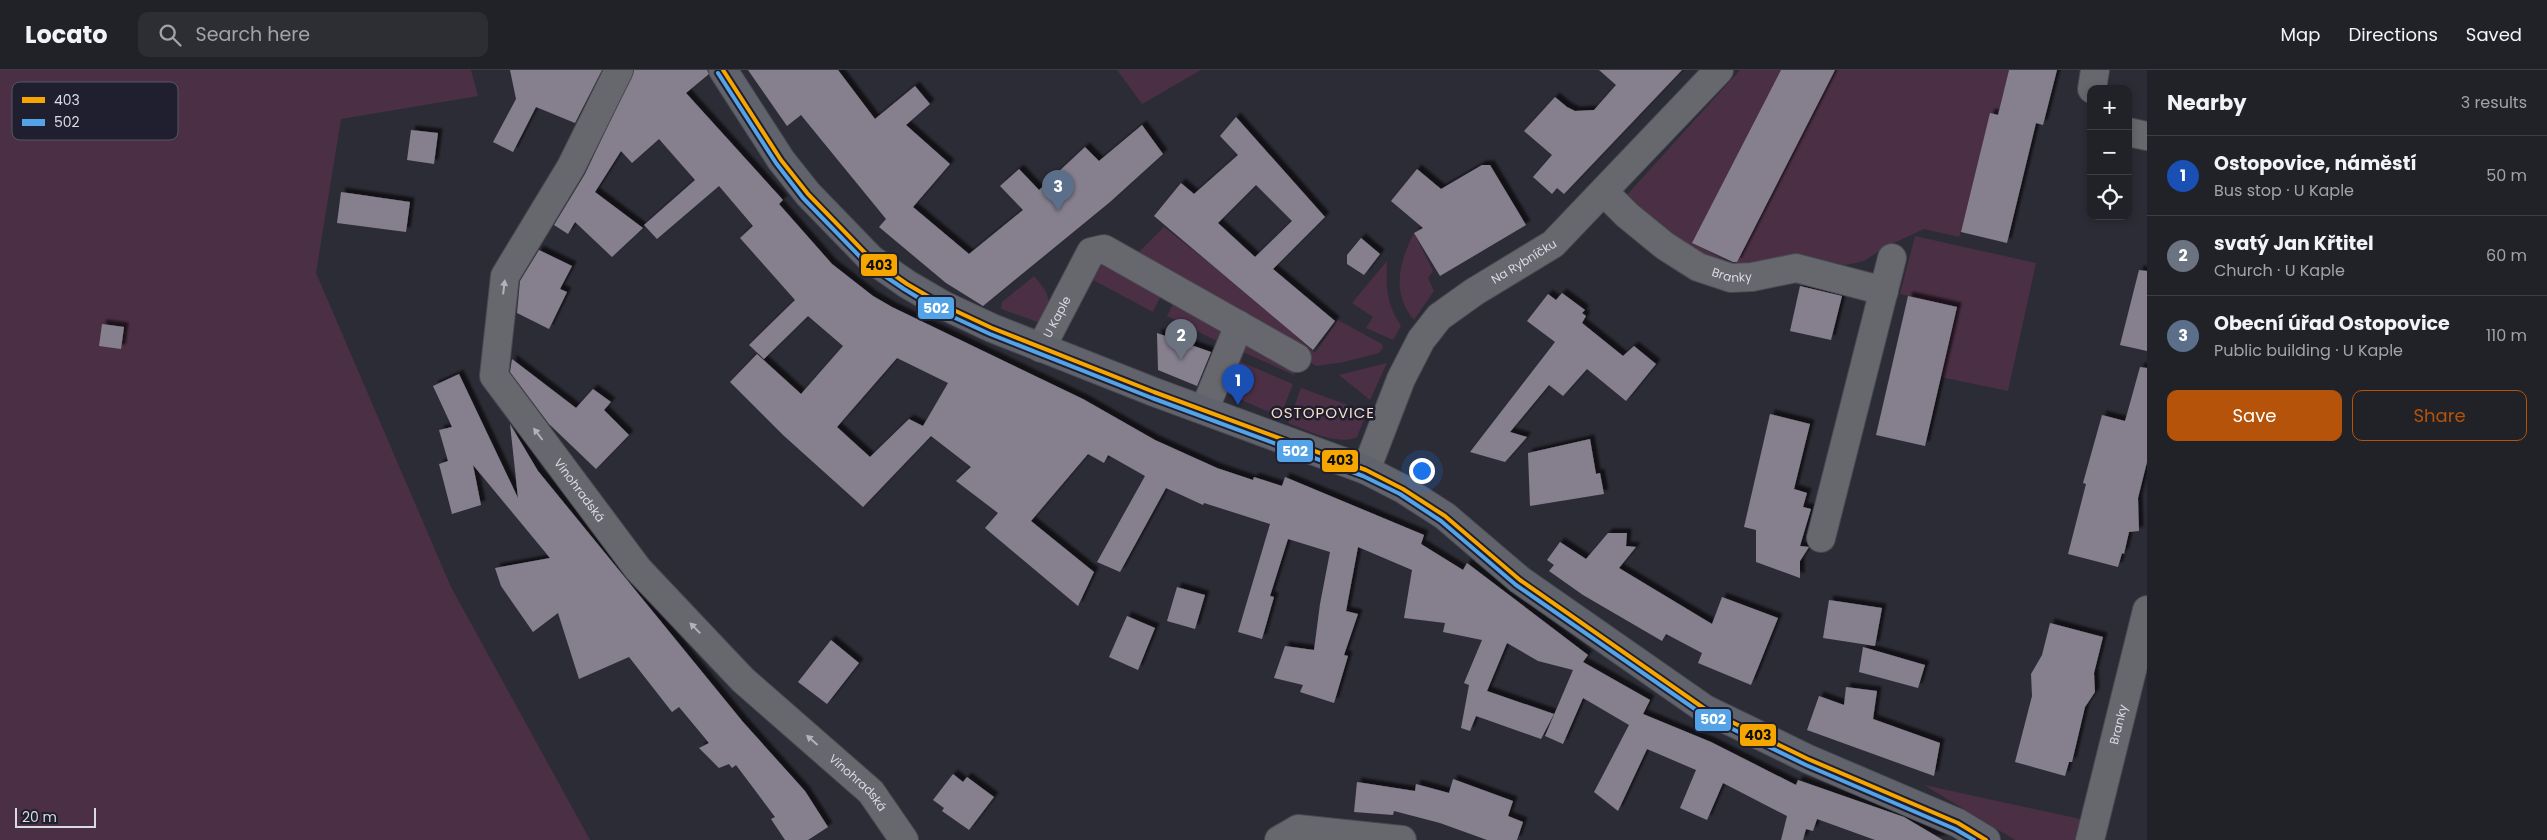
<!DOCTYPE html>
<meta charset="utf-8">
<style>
body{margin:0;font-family:Poppins,sans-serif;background:#2d2e34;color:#f1f3f6}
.controls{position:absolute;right:15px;top:15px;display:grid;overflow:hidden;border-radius:10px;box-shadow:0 2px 8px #0003}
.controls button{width:45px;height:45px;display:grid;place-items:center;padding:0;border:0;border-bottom:1px solid #3e3e45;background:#212128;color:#f1f3f6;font:25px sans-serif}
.scale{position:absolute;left:15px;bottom:12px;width:81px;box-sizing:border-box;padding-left:5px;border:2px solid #dadae5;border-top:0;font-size:14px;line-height:18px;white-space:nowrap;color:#dadae5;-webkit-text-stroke:4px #201f2f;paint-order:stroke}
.you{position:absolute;left:1421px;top:400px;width:18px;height:18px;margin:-12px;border:4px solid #fff;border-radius:50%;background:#1a73e8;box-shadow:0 0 0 8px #1a73e833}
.badge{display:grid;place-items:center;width:32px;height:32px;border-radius:50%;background:#b45309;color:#fff;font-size:16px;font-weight:700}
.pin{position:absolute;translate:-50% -41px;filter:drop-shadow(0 1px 2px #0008)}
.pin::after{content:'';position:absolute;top:26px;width:18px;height:15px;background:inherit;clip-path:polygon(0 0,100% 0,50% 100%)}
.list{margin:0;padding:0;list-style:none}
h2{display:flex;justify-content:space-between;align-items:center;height:65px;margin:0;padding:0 20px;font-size:21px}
h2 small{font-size:16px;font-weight:400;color:#a2a3a8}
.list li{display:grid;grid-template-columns:32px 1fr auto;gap:15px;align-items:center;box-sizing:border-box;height:80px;padding:0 20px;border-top:1px solid #3e3e45}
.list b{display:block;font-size:19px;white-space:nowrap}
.list p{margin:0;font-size:16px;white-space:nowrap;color:#a2a3a8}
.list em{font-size:16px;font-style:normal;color:#a2a3a8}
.actions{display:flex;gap:10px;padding:15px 20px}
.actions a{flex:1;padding:11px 0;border:1px solid #b45309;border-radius:10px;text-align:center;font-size:18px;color:#b45309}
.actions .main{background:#b45309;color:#fff}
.icon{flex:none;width:28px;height:28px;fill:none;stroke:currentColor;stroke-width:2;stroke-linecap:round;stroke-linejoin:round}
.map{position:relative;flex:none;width:2147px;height:770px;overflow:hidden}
header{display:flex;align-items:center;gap:30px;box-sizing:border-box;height:70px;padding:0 25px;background:#212128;border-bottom:1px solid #3e3e45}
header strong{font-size:24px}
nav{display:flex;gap:28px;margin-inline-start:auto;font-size:18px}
.search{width:350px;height:45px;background:#2d2e34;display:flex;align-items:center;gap:12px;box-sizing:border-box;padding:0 18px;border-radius:10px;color:#a2a3a8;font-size:19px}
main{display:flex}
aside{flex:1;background:#212128}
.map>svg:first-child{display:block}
.green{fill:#4b2f44}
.building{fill:#867f8e;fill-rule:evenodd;filter:url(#shadow)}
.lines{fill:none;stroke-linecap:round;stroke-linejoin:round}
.street-casing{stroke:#494951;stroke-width:30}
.secondary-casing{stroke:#494951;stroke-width:30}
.street{stroke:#67686e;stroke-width:28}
.secondary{stroke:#61636c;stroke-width:28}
.bus-1-casing{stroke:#201f2f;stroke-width:8}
.bus-2-casing{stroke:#201f2f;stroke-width:8}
.bus-1{stroke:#f7a600;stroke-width:4}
.bus-2{stroke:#53a3e8;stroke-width:4}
.oneway{fill:#b2b2bb}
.labels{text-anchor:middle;stroke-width:5;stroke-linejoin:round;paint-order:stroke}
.street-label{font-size:12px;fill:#dadae5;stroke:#201f2f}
.quarter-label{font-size:15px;letter-spacing:1px;fill:#f7dec8;stroke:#201f2f}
.key{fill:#201f2f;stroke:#585766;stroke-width:1}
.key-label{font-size:14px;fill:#dadae5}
.line-badge{stroke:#201f2f;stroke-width:2}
.badge-label{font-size:14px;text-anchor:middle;font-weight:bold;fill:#fff}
.pale-badge-label{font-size:14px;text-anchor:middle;font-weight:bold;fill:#111}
</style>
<header>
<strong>Locato</strong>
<div class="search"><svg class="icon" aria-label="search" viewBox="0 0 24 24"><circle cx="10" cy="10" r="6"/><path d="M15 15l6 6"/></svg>Search here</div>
<nav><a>Map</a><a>Directions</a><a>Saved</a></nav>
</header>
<main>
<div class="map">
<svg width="2147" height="770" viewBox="0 0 2147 770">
<defs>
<filter id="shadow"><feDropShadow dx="4.5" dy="-4.5" stdDeviation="1" flood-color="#0009"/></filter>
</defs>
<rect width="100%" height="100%" fill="#2c2c36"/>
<path class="green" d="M0 0H471L478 26 341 49 316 203 451 517 590 770H0Z
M1117 0H1201L1142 34Z
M1740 0H1781L1693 173 1735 195 1835 0H2009L1998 45 1959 167 1924 159 1885 177 1864 191 1846 195 1802 186 1750 200 1681 179 1625 127Z
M1164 157 1250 225 1315 283 1338 250 1382 274 1383 278 1379 283 1344 292 1316 296 1233 242 1135 186Z
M1414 163 1433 201 1428 208 1434 221 1414 250C1391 223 1399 192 1414 163Z
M1915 166 2036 193 2008 321 1941 307 1957 237 1900 224Z
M1109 182 1166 215 1153 242 1093 210Z
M1387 191C1386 218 1386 233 1401 256L1393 270 1366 258 1373 247 1352 233Z
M1034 206C1051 226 1052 229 1043 254L1001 239 1002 232Z
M1179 222 1229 253 1221 273 1167 246Z
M1243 261 1299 295 1294 305 1234 278Z
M1232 288 1293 314 1280 347 1219 320Z
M1387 293 1370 330 1339 305Z
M1301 318 1367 342 1357 367C1338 376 1308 361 1288 353Z
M1924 715 2085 750 2076 770H2015Z"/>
<path class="building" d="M510 0H602L575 53 536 37 513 82 493 72 516 29Z
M634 0H707L709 4 686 23 783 130 779 134 832 194 873 226 892 237 1083 329 1155 370 1217 398 1253 410 1254 407 1282 416 1285 407 1424 465 1421 474 1463 500 1467 493 1588 585 1583 592 1650 630 1643 644 1711 672 1796 715 1798 710 1904 747 1943 770H1875L1817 749 1813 761 1806 759 1803 770H1781L1787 746 1723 713 1707 750 1680 738 1696 700 1647 679 1618 741 1594 722 1629 655 1583 628 1563 674 1545 666 1573 600 1538 591 1507 573 1487 621 1554 644 1541 669 1476 646 1470 661 1461 658 1469 615 1464 613 1482 570 1443 562 1445 553 1404 548 1412 500 1358 477 1346 541 1358 544 1344 585 1348 586 1334 633 1300 622 1303 615 1274 608 1285 576 1314 580 1320 534 1330 482 1288 469 1270 526 1274 527 1262 569 1238 562 1270 454 1204 433 1203 435 1166 418 1120 502 1097 492 1145 406 1108 385 1104 393 1088 384 1031 451 1094 502 1078 536 985 458 998 443 956 411 971 397 931 366 863 437 783 365 730 312 757 284 801 324 843 276 808 246 764 289 749 275 795 230 740 168 753 156 719 116 657 169 644 155 695 110 659 69 632 93 621 81 595 122 643 158 612 187 575 152 568 164 554 155 585 104ZM897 288 948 313 923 356 909 349 870 387 837 357Z
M748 0H838L875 49 915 16 930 34 906 55 950 94 913 137 969 184 1023 140 1000 116 1019 99 1039 120 1085 77 1099 91 1142 55 1163 84 1110 132 983 236 946 213 879 157 886 149 801 45 787 56Z
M1599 0H1682L1564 124 1557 118 1552 124 1533 107 1552 85 1524 61 1555 27 1567 37 1575 41 1594 40 1616 15Z
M1781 0H1835L1737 192H1733L1692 173Z
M2009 0H2057L2043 55 2036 53 2007 173 1961 162 1990 43 1998 45Z
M1236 47 1325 147 1273 199 1335 251 1313 280 1154 146 1181 113 1194 124 1238 85 1220 66ZM1256 115 1292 151 1255 187 1218 153Z
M411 60 438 63 434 94 407 90Z
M1482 95H1490L1526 155 1440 206 1414 163 1423 158 1391 131 1417 99 1441 119Z
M341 122 410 132 406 162 337 153Z
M1361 168 1380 184 1364 205 1347 194V185Z
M539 180 572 196 560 219 567 222 549 259 517 243 520 211Z
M2139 200 2147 201V281L2120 275Z
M1800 216 1842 226 1831 270 1790 261Z
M1562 223 1585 240 1582 243 1586 246 1582 253 1623 286 1634 276 1656 294 1626 331 1587 299 1563 326 1549 315 1510 362 1527 367 1505 392 1470 382 1555 272 1527 251 1548 224 1556 230Z
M1908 226 1957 237 1925 376 1876 365Z
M102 254 124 257 121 279 99 276Z
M1157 263 1211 282 1197 316 1158 300Z
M512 289 576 338 593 319 611 332 604 340 629 365 596 399 549 354 510 302Z
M2140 297 2147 298V392L2138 428 2139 461 2129 462 2124 484 2122 483 2118 497 2068 484 2086 414 2083 413 2102 345 2125 351Z
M459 304 518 428 510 354 538 401 743 652 805 721 828 757 808 770H785L771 749 775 747 736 695 732 698 729 694 719 698 699 678 709 673 679 637 672 642 629 587 579 609 558 543 533 562 501 516 495 498 550 488 473 395 481 435 452 444 439 394 448 391 439 360 452 357 433 316Z
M1770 344 1810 354 1794 419 1807 423 1803 437 1811 439 1800 476 1809 477 1800 491V508L1756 492V460L1744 457Z
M1590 369 1596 404 1600 403 1604 424 1530 436 1528 383Z
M1608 463H1627L1626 476 1636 477 1619 498 1712 554 1722 527 1778 548 1751 615 1698 593 1702 583 1666 564 1662 571 1583 525 1549 501 1554 495 1547 490 1560 472 1586 489Z
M1177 517 1205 525 1195 559 1167 551Z
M1829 530 1882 538 1875 576 1823 568Z
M1127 546 1155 558 1138 600 1109 587Z
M2050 553 2103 567 2094 603 2095 622 2085 637 2072 692H2069L2065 706 2015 692 2032 626 2031 604 2042 585Z
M831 570 859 593 827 634 798 612Z
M1863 577 1925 595 1918 618 1859 602Z
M1846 617 1877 621 1873 649 1940 673 1934 706 1807 660 1819 626 1844 635Z
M953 704 963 712 967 707 994 727 969 760 942 741 944 738 933 730Z
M1453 709 1513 731 1508 746 1523 752 1517 770H1487L1440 753 1394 741 1393 745 1354 742 1357 712 1415 721 1416 714 1449 723Z"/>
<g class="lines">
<g class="street-casing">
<g id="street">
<path id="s1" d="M619 0 571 97 505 206 494 306 638 499 743 610 871 722 904 770"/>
<path d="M2092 19 2095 0"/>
<path d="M2128 62 2147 66"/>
<path id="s2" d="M1604 122 1627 145 1665 176 1698 197 1731 208 1752 207 1796 198 1884 221"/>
<path id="s3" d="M1041 278 1091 182 1104 179 1297 288"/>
<path d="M1210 326 1239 255"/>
<path id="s4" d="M1366 400 1401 309 1421 270 1439 247 1474 222 1553 174 1719 0"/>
<path d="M1821 468 1892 188"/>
<path d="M1279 770 1298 759 1402 770"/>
<path id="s5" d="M2090 770 2147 540"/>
</g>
</g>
<g class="secondary-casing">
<path id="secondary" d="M723 0 781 90 808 124 871 189 907 214 943 235 992 258 1154 322 1366 400 1403 419 1445 446 1520 510 1705 639 1808 689 1958 753 1986 770"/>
</g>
<use href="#street" class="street"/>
<use href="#secondary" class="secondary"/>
<g class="bus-1-casing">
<path id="bus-1" d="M723 0 781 90 808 124 871 189 907 214 943 235 992 258 1154 322 1366 400 1403 419 1445 446 1520 510 1705 639 1808 689 1958 753 1986 770"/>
</g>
<g class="bus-2-casing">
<path id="bus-2" d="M718 3 776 93 803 128 867 194 904 219 940 241 990 264 1152 328 1363 406 1400 424 1441 451 1516 515 1702 644 1806 695 1955 759 1974 770"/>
</g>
<use href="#bus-1" class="bus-1"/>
<use href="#bus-2" class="bus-2"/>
</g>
<defs><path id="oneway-solid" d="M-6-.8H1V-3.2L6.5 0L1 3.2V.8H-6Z" transform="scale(1.25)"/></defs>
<g class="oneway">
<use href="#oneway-solid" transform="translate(504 217) rotate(-83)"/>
<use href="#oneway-solid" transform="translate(538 364) rotate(-127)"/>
<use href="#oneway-solid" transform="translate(695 558) rotate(-134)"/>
<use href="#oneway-solid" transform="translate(812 670) rotate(-139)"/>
</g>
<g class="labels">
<g class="street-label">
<text dy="4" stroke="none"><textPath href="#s4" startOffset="272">Na Rybníčku</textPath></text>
<text dy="4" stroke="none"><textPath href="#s2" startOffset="156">Branky</textPath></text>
<text dy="4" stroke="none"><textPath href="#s3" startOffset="35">U Kaple</textPath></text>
<text dy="4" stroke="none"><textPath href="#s1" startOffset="479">Vinohradská</textPath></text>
<text dy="4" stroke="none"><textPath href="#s5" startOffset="119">Branky</textPath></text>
<text dy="4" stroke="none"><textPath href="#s1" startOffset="884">Vinohradská</textPath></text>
</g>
<g class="quarter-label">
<text x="1323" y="348">OSTOPOVICE</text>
</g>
</g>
<rect x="12" y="12" width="166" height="58" rx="8" class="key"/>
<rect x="22" y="27" width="23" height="6" fill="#f7a600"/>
<rect x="22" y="49" width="23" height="7" fill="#53a3e8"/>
<g class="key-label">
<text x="54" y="35">403</text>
<text x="54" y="57">502</text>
</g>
<g class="line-badge">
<rect x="860" y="183" width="38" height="24" rx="5" fill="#f7a600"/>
<rect x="917" y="226" width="38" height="24" rx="5" fill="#53a3e8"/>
<rect x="1276" y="369" width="38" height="24" rx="5" fill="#53a3e8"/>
<rect x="1321" y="379" width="38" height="24" rx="5" fill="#f7a600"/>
<rect x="1694" y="638" width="38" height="24" rx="5" fill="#53a3e8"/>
<rect x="1739" y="653" width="38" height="24" rx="5" fill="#f7a600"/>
</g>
<g class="badge-label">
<text x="936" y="243">502</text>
<text x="1295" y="386">502</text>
<text x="1713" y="654">502</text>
</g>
<g class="pale-badge-label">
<text x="879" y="200">403</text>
<text x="1340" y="395">403</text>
<text x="1758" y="670">403</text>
</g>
</svg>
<div class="controls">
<button>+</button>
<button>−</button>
<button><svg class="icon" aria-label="locate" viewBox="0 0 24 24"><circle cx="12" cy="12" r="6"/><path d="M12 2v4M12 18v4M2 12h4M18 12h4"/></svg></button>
</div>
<div class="scale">20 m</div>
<div class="you"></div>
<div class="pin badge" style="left:1238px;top:335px;background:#1a4fb4">1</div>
<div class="pin badge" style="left:1181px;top:290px;background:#6b7280">2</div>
<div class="pin badge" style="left:1058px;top:141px;background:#5c6f8a">3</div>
</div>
<aside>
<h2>Nearby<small>3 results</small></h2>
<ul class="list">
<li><span class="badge" style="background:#1a4fb4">1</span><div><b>Ostopovice, náměstí</b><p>Bus stop · U Kaple</p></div><em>50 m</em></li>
<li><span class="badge" style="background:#6b7280">2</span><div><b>svatý Jan Křtitel</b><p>Church · U Kaple</p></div><em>60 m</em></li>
<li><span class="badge" style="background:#5c6f8a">3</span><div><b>Obecní úřad Ostopovice</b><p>Public building · U Kaple</p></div><em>110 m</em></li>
</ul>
<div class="actions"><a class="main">Save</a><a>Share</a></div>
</aside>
</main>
